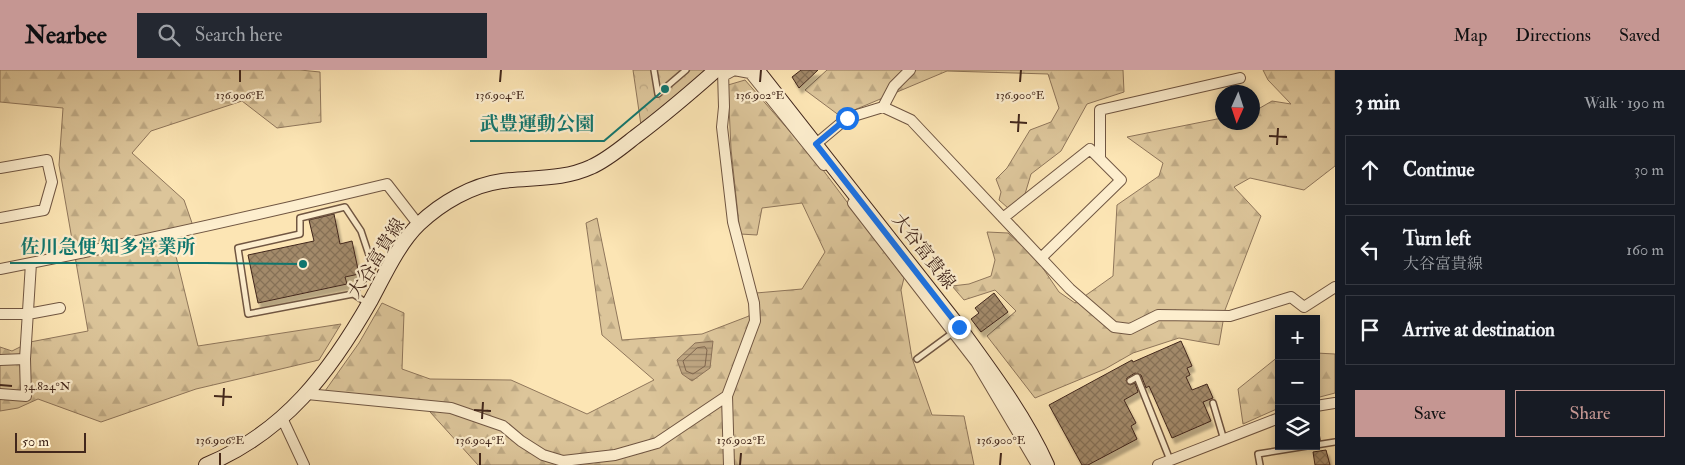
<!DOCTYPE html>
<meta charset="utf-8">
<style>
body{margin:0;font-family:"IM FELL Double Pica","Noto Serif JP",serif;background:#242831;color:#f1f3f6}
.controls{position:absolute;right:15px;bottom:15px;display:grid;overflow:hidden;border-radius:0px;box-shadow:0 2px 8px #0003}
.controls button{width:45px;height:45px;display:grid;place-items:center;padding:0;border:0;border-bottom:1px solid #363941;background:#171b24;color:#f1f3f6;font:25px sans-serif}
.compass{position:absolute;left:1215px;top:15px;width:45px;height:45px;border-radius:50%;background:#171b24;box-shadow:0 2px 8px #0003;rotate:183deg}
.scale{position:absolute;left:15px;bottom:12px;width:71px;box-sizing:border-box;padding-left:5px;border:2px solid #42271c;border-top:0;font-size:14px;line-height:18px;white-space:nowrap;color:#42271c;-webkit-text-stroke:4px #fdeece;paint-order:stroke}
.stop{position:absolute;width:15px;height:15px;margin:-11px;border:4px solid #1a73e8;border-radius:50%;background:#fff}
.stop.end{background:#1a73e8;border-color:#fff;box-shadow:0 1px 5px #0008}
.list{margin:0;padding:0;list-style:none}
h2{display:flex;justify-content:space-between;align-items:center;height:65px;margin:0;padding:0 20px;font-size:21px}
h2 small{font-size:16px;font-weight:400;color:#9ea1a6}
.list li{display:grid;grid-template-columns:32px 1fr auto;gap:15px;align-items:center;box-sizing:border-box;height:70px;margin:0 10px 10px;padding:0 10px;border:1px solid #363941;border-radius:0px}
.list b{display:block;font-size:19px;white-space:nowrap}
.list p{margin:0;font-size:16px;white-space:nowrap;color:#9ea1a6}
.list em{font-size:16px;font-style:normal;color:#9ea1a6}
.actions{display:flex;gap:10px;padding:15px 20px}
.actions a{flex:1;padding:11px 0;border:1px solid #c59692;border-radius:0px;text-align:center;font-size:18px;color:#c59692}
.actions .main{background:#c59692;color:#111}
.icon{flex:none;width:28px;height:28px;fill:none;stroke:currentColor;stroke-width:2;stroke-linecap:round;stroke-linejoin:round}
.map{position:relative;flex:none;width:1335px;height:395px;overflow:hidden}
header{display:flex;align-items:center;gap:30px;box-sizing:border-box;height:70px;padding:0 25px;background:#c59692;color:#111}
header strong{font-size:24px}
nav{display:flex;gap:28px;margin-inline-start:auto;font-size:18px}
.search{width:350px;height:45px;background:#242831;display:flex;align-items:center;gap:12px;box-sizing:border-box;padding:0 18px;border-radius:0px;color:#9ea1a6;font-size:19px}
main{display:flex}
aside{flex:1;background:#171b24}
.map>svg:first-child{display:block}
.forest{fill:url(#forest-firs);stroke:#8f765b}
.park{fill:url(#park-crowns);stroke:#8f765b}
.water{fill:url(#water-rules);stroke:#8c7258}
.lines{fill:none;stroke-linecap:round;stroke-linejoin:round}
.shore{stroke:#80664e;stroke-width:1}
.building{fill:url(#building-cross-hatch);stroke:#42271c;filter:url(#shadow)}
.lane-casing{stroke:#705642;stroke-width:8}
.street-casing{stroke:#705642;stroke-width:12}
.secondary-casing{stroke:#42271c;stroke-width:16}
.lane{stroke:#fdeece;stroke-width:5}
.street{stroke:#fdeece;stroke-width:10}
.secondary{stroke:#fdeece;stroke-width:14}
.route{stroke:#1a73e8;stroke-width:6}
.ticks{fill:none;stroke:#42271c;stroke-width:2}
.labels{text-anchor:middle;stroke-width:4.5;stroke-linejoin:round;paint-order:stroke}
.street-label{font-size:18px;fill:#42271c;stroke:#fdeece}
.ticks-label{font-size:12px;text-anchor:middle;fill:#42271c;stroke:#fdeece;stroke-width:4.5;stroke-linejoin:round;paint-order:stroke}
.leader{fill:none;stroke:#0f766e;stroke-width:2}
.callout-dot{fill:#0f766e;stroke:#fdeece;stroke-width:2}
.callout-label{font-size:19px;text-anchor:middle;font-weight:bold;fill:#0f766e;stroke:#fdeece;stroke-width:4.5;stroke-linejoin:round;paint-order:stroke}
</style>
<header>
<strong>Nearbee</strong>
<div class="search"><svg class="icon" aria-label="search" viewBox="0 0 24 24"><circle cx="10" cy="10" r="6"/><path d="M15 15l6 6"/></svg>Search here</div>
<nav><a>Map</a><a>Directions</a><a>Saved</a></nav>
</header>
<main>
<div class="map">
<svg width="1335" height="395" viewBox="0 0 1335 395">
<defs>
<pattern id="forest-firs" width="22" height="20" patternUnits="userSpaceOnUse" patternTransform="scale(1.25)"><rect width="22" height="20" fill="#dcc59a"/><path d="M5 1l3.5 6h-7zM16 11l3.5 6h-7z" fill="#bea984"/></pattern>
<pattern id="park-crowns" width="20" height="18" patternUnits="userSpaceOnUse" patternTransform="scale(1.25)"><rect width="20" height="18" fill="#dcc59a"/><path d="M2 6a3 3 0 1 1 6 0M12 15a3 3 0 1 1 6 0" fill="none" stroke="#bea984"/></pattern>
<pattern id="water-rules" width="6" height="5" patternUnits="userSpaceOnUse" patternTransform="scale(1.25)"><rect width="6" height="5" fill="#bda480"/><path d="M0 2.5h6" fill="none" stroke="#9b8668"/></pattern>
<pattern id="building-cross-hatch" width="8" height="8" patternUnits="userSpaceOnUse" patternTransform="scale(1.25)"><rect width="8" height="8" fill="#a38a6b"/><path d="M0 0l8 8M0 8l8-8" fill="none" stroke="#867157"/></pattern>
<filter id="shadow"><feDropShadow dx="3" dy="5.5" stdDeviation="1" flood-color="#0004"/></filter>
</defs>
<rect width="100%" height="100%" fill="#fce5b4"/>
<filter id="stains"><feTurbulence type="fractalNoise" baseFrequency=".004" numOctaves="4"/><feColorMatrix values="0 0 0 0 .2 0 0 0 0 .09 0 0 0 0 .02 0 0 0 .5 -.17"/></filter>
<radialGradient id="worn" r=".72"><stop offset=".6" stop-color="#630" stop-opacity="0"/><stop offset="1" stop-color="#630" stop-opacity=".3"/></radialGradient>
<path class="forest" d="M0 0H300L320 2 321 52 277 58 242 31 151 61 132 83 184 130 192 153 172 170 198 276 341 254 319 290 196 319 101 352 38 329 18 338 0 341V277L12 281 30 272 88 261 59 95 63 38 0 32Z
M827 0H1123L1124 22 1087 34 1061 81 1031 104 1025 124 1008 138 999 130 1001 122 996 109 1007 98 1030 60 1051 52 1059 38 1048 4 947 1 840 46 805 20Z
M1263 0H1335V96L1304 120 1250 108 1234 117 1261 146 1225 240 1219 275 1179 268 1133 283 1105 299 1035 328 987 266 1016 241 995 220 964 230 952 216 969 214 991 206 995 190 987 162 1008 163 1038 191 1059 222 1075 233 1113 206 1117 135 1159 106 1163 93 1127 67 1222 48V52H1252L1253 42 1272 31 1291 34 1268 10Z
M745 10 820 96 904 208 901 220 912 288 932 345 964 346 974 395H478L421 332 325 321 359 273 382 233 404 243 402 299 430 309 511 310 587 344 654 310 602 265 586 153 597 148 622 270 702 264 749 246 756 223 802 219 825 182 802 133 762 138 757 165 740 164 731 79 728 15Z
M1316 283 1335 284V323L1316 328Z
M1279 286V338L1243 354 1238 319Z"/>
<path class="park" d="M633 0H716L642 62Z"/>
<path class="water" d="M713 271 710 298 692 311 682 304 677 290 695 273Z"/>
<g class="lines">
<path class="shore" d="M705 277 707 280 705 296 693 304 686 301 683 291 697 278Z"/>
</g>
<path class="building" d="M801 0H818L799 18 792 7Z
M334 144 340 174 352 171 359 204 345 207 347 214 258 233 248 185 314 171 309 150Z
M994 223 1008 242 981 262 971 249 979 243 975 238Z
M1181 271 1192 296 1187 298 1190 305 1186 307 1192 320 1207 314 1213 328 1203 332 1211 351 1172 368 1149 316 1146 318 1141 305 1135 303 1127 308 1126 311 1130 315 1135 313 1138 322 1124 330 1136 353 1131 356 1137 369 1088 395H1082L1049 335 1132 290 1133 292Z
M1326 380 1330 395H1315L1313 382Z"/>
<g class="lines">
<g class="lane-casing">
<path id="lane" d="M654 0 658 24 686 0
M353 224 373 197 361 161 345 137 300 148V164L238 178 248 244 353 224 367 233
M917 289 955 261
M1130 311 1137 307 1170 390
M1213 333 1224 370
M1316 366 1318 375
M1316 375 1335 372
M1260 395 1258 384 1307 376"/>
</g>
<g class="street-casing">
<path id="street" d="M723 1 724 37 722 57 733 152 754 233 755 251 727 326 729 395
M723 6 734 0 750 3 824 95
M883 37 894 16 910 0
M816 74 847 48 883 37 911 50 1070 219 1114 257 1130 259 1158 245 1230 246 1291 227 1304 237 1335 217
M0 98 47 90 52 112 44 140 0 148
M853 133 976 292 1037 395
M1003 148 1090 79 1100 89V40L1240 8
M1042 187 1121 110 1100 89
M0 199C130 174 258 145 387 114L418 154
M0 244H28L60 238
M0 290 25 289
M0 324 26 326 25 289 31 193
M307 324 451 338 503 356 521 371 543 385 563 391 615 385 657 373 727 326
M1316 336 1335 333
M282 348 304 395
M1158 395 1279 348"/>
</g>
<g class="secondary-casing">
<path id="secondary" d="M757 0 959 257C991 301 1025 346 1047 395
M206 395C285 362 330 302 371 230 384 206 399 173 419 154 441 133 472 115 502 111 532 107 563 110 591 97 607 90 621 78 635 67 663 46 690 23 716 0"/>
</g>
<use href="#lane" class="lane"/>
<use href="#street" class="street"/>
<use href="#secondary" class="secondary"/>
</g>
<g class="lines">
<path class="route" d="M847 48 816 74 959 257"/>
</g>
<path class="ticks" d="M240 12V0M500 12 501 0M760 12 761 0M1020 12 1021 0M1010 52 1027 53M1018 62 1019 44M1269 66 1287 67M1277 75 1278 58M0 315 12 316M214 326 232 327M223 336 224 318M474 340 491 341M482 349 483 332M220 395V383M480 395V383M740 395 741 383M1000 395 1001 383"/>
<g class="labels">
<g class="street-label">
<text transform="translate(924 181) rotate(52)" y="6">大谷富貴線</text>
<text transform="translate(376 188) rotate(-58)" y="6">大谷富貴線</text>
</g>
</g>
<g class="ticks-label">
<text x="240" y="29">136.906°E</text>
<text x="500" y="29">136.904°E</text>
<text x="760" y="29">136.902°E</text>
<text x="1020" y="29">136.900°E</text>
<text x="47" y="320">34.824°N</text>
<text x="220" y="374">136.906°E</text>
<text x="480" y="374">136.904°E</text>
<text x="741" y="374">136.902°E</text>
<text x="1001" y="374">136.900°E</text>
</g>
<path class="leader" d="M665 19L604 71H470M303 194L205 193H10"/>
<g class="callout-dot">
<circle cx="665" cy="19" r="5"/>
<circle cx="303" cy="194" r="5"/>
</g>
<g class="callout-label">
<text x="537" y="60">武豊運動公園</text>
<text x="108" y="183">佐川急便 知多営業所</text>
</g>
<rect width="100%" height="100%" filter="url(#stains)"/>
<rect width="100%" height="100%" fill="url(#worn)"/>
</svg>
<div class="controls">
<button>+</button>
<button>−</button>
<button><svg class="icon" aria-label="layers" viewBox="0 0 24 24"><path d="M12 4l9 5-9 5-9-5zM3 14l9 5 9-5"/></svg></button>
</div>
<svg class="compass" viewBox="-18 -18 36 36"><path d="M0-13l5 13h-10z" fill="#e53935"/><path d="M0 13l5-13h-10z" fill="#9ea1a6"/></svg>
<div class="scale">50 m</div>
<div class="stop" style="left:847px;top:48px"></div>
<div class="stop end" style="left:959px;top:257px"></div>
</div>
<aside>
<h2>3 min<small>Walk · 190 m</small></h2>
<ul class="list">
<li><svg class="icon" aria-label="ahead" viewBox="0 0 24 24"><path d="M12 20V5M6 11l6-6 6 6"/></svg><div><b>Continue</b></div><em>30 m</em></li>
<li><svg class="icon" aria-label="left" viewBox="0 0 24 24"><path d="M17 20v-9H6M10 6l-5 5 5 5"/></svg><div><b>Turn left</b><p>大谷富貴線</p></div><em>160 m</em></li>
<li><svg class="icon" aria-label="arrive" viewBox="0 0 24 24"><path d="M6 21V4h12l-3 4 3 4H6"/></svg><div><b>Arrive at destination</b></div></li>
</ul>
<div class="actions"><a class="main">Save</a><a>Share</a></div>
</aside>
</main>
